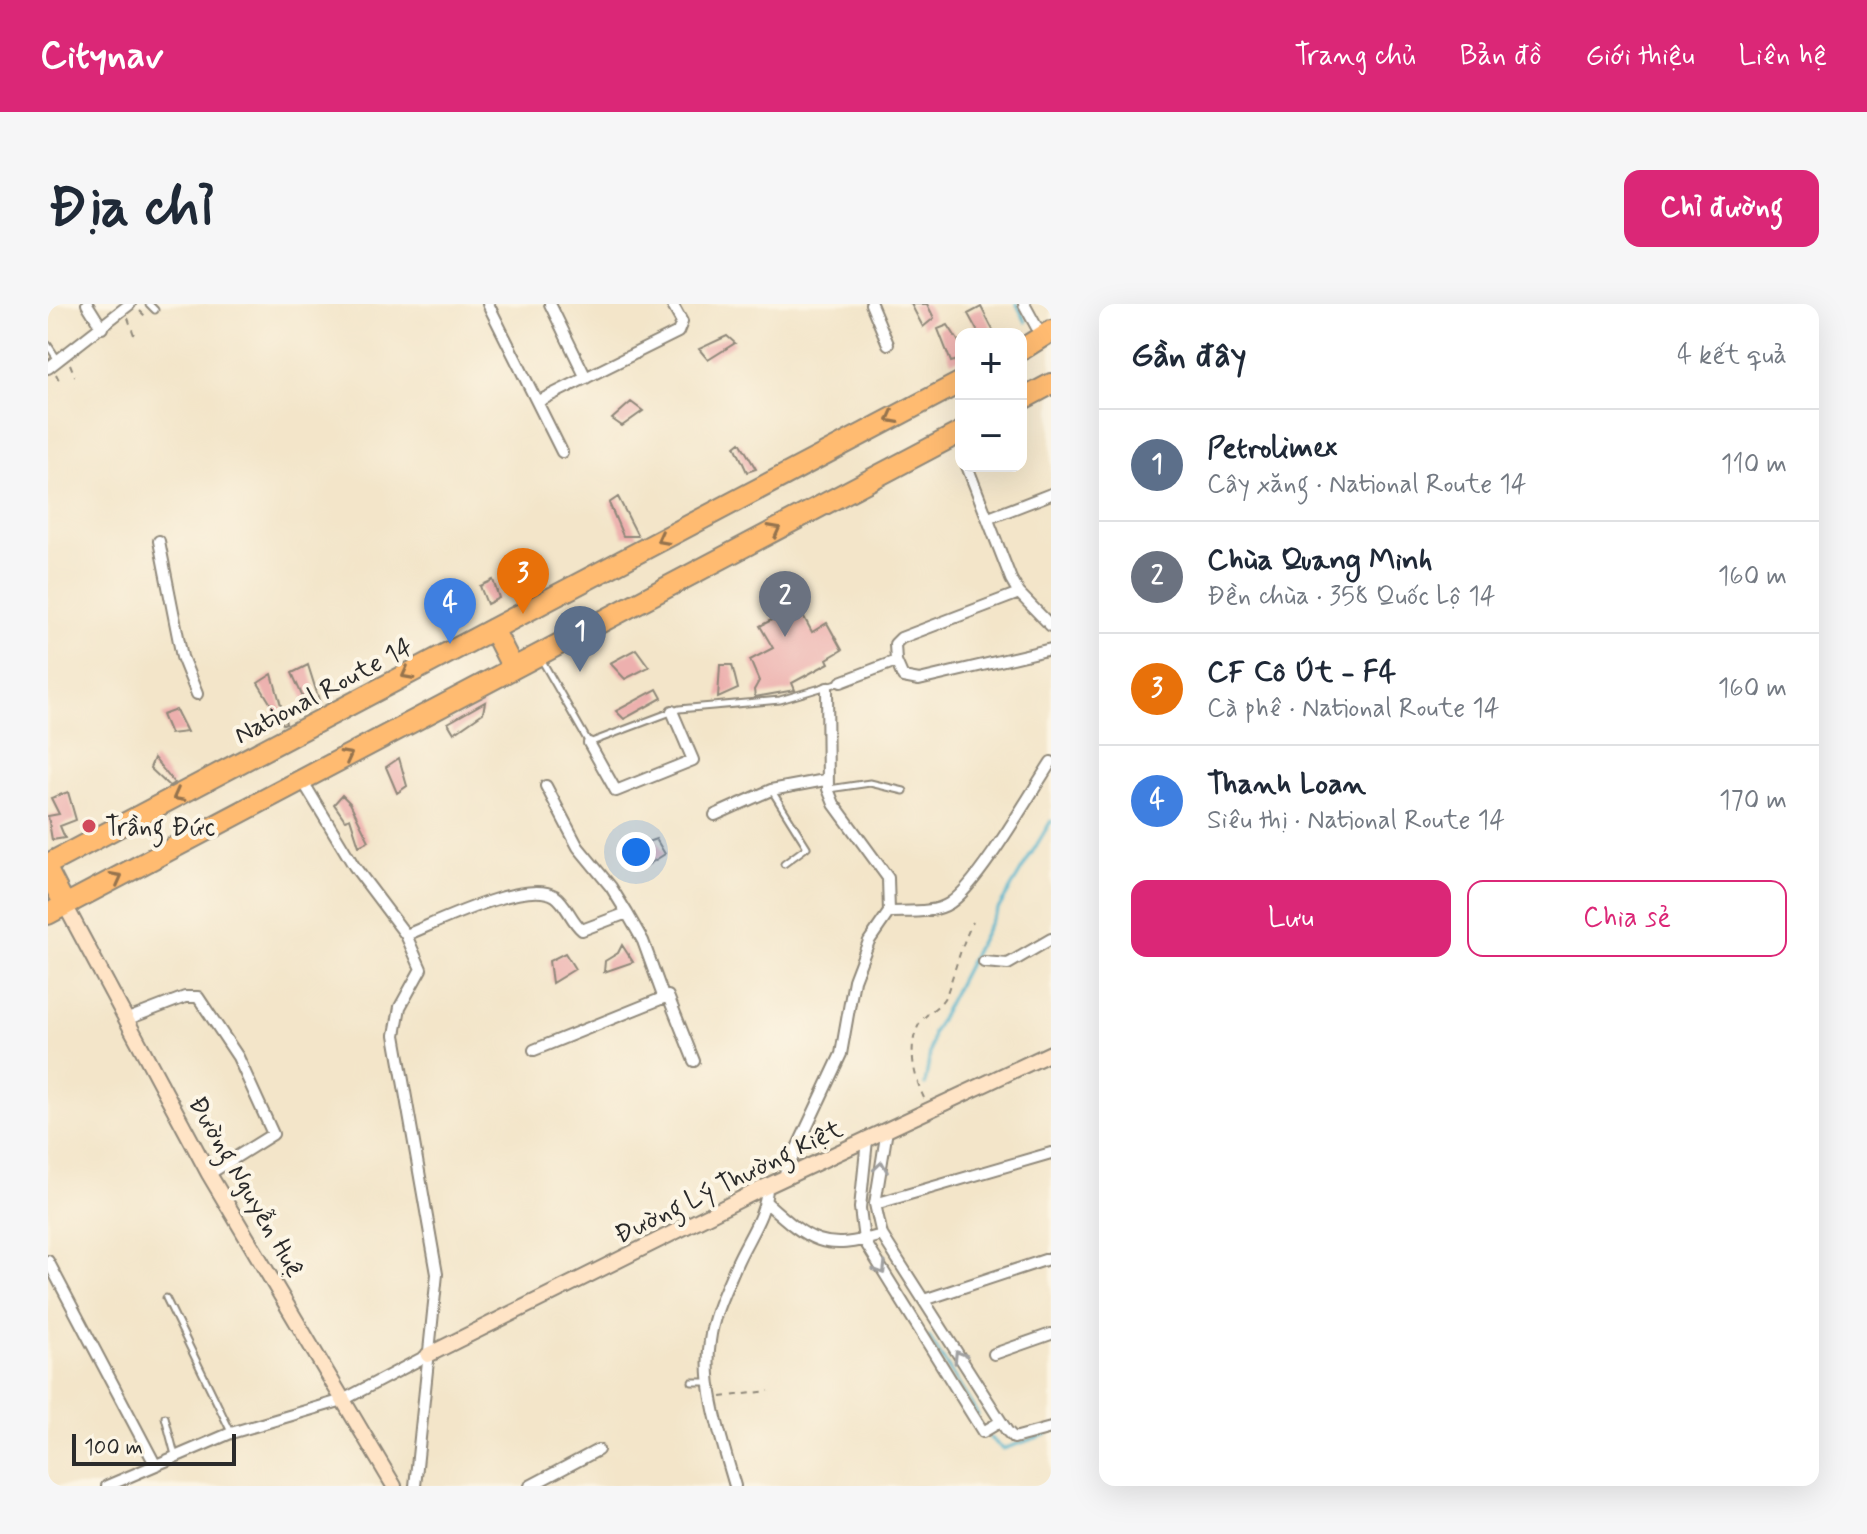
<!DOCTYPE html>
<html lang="vi">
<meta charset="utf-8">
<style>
body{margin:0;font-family:Mynerve,sans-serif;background:#f6f6f7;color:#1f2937}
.controls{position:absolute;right:24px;top:24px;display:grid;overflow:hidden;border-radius:16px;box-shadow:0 8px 32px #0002}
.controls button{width:72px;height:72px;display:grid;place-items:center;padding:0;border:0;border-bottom:2px solid #e0e1e3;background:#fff;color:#1f2937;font:40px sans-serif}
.scale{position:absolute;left:24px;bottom:20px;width:164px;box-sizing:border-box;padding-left:8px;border:4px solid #2b2b2b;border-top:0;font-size:22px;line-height:28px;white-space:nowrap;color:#2b2b2b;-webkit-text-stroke:6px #fcf5e5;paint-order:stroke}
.you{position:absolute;left:588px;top:548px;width:28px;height:28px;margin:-20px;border:6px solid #fff;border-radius:50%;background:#1a73e8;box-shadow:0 0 0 12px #1a73e833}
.badge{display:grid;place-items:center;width:52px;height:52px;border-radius:50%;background:#db2777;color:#fff;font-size:26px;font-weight:700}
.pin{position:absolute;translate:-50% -66px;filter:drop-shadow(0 2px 4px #0008)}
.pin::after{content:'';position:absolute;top:42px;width:28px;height:24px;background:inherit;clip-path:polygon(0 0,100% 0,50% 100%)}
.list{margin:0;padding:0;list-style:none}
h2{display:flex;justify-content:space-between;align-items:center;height:104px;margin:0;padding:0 32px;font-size:34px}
h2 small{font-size:26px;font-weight:400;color:#747a83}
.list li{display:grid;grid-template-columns:52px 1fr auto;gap:24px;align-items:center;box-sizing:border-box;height:112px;padding:0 32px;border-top:2px solid #e0e1e3}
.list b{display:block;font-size:30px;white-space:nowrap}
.list p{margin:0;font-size:26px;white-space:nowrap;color:#747a83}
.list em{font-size:26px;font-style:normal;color:#747a83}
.actions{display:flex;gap:16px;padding:24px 32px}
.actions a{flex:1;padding:18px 0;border:2px solid #db2777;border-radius:16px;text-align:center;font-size:28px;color:#db2777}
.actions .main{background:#db2777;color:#fff}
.map{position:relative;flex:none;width:1003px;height:1182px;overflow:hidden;border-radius:16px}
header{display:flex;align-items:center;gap:48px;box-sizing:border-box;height:112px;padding:0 40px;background:#db2777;color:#fff}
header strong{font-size:38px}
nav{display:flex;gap:44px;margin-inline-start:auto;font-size:28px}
.intro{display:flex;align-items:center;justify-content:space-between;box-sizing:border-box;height:192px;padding:0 48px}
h1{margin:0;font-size:56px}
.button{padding:20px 36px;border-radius:16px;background:#db2777;color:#fff;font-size:28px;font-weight:700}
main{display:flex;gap:48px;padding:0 48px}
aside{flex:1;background:#fff;border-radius:16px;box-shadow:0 8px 32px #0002}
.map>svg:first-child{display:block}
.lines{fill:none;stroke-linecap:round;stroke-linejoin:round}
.stream{stroke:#4db2cc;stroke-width:3}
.building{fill:#edb0ae}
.lane-casing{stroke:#8f887a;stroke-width:9}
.street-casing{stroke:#8f887a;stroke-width:14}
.secondary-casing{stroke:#8f887a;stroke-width:18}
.highway-casing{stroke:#8f887a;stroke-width:24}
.path{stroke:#8f887a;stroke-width:2;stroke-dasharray:6 6;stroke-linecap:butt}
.lane{stroke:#fff;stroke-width:5}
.street{stroke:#fff;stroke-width:10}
.secondary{stroke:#ffe4c6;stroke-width:14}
.highway{stroke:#ffbb71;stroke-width:20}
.oneway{stroke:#95734e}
.oneway2{stroke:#a0a0a0}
.poi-dot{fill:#d1495b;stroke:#fcf5e5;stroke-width:3}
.labels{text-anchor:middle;stroke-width:8;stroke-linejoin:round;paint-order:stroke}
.street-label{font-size:26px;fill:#2b2b2b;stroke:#fcf5e5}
.poi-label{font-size:26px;fill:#2b2b2b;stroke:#fcf5e5;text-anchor:start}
</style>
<header>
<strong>Citynav</strong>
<nav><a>Trang chủ</a><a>Bản đồ</a><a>Giới thiệu</a><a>Liên hệ</a></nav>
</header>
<div class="intro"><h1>Địa chỉ</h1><a class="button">Chỉ đường</a></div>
<main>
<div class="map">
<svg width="1003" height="1182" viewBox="0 0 1003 1182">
<rect width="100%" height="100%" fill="#fcf5e5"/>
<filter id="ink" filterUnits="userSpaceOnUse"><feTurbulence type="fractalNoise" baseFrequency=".0125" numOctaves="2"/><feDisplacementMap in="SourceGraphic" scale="16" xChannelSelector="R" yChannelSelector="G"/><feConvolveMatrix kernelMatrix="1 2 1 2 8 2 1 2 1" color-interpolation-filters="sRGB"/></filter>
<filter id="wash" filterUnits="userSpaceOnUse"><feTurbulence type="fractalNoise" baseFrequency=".006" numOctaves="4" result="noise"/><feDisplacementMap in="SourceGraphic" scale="32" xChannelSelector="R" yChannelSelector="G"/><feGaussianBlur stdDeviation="1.8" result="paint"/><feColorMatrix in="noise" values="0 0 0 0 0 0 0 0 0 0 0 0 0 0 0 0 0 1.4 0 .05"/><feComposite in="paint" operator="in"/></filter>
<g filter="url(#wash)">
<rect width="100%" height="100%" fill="#f3e5c9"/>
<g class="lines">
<path class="stream" d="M969 0 978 18
M877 781 885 729 940 622 1003 517
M881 1033 930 1111
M942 1134 955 1145 999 1130"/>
</g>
<g id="blocks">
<path class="building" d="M863 0H879L886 14 875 23Z
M933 3 947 30H931L920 10Z
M900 21 913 41V55L903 58 890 25Z
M679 32 687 39 660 56 651 45Z
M583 98 595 107 574 122 564 115Z
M692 138 708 165 699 168 687 142Z
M570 193 590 232H575L561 199Z
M445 276 451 294 439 300 432 282Z
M750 302 764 328 779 319 794 346 779 355 781 359 744 379 747 386 707 393 706 386 711 377 702 356 725 344 712 322Z
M588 345 601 363 577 375 562 359Z
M260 361 272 399 260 405 244 369Z
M672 361H684L690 385 670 394Z
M224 370 238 419 235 420 210 379Z
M609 385 614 394 576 415 568 407Z
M437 398 435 409 406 429 400 419Z
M128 406 139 428 122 430 114 411Z
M106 454 126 479 121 482 102 464Z
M351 454 359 482 349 489 338 463Z
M20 488 28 516 12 522 17 534 4 536 0 512 11 510 3 494Z
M294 491 302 499 321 537 311 542 302 514 297 516 286 500Z
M608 535 617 550 598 562 591 541Z
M574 641 585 658 556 668 557 657 570 649Z
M517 649 527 665 504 679 501 657Z"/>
</g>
</g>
<g filter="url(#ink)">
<use href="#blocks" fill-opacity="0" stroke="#8f887a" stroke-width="2"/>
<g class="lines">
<g class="lane-casing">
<path id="lane" d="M101 0 107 6
M0 41 10 56
M493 355 541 439 631 405 732 396 793 378
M781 485 822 479 856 487
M724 487 759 543 736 560
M118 994 183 1128
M644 1078H661
M117 1113 127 1151"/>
</g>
<g class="street-casing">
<path id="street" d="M39 0 54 24
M440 0 514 148
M502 0 538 74
M823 0 840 40
M976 0 994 33
M0 64 82 0
M489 98 630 28 634 18 624 0
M919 162 963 275 971 289 1003 322
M941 214 1003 190
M111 237 134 353 149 390
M848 357 847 340 853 334 971 289
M793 378 848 357 855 373 871 376 1003 345
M779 384 780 485 786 500 840 574 841 608
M541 439 568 487 645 456 624 407
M254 476 306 562 358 631
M498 482 530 543 563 583 579 609
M667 511 723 486 777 476
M936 658 960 660 1003 635
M80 715 137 693H150L190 753 225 830 161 870
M486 746 620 692 646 757
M839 826 827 900 834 931 959 1127 966 1134 1003 1124
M819 836 812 904 816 936 935 1128 952 1118
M735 874 793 750 806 676 821 637 841 608C859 607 886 610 902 599 930 581 982 490 1003 458
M719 899C762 938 776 948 834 931
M827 900 1003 849
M0 957 107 1160
M876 996 1003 954
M946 1050 1003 1030
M59 1182 183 1129 295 1096 380 1051
M367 1182 389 970 347 731 352 703 373 665 358 631C388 619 478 574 507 592 518 599 523 617 534 626L579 609 595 637 615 692
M482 1182 550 1146
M687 1182C674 1136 655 1085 662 1037 665 1010 678 985 688 961 699 935 719 910 719 882"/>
</g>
<g class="secondary-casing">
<path id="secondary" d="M17 601 161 870 346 1182
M380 1051 719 882 1003 749"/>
</g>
<g class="highway-casing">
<path id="highway" d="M973 46 1003 27
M973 96 1003 80
M445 325 465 364
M0 560 913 78
M0 568 17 601
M0 610 913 128"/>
</g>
<path class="path" d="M92 7 99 14
M80 14 86 31
M22 60 27 72
M8 70 12 78
M876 794C865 771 858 737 874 716 883 705 893 703 899 689 908 664 913 641 925 618
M673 1093 721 1087"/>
<use href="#lane" class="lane"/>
<use href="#street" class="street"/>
<use href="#secondary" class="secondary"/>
<use href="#highway" class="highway"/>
</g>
<defs><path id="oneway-chevron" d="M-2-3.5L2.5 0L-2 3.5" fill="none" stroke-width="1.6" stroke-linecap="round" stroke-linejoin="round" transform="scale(2)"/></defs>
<g class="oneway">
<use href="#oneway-chevron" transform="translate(844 114) rotate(152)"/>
<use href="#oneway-chevron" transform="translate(727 226) rotate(-28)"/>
<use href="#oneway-chevron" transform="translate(614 235) rotate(152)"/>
<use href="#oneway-chevron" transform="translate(359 370) rotate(152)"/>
<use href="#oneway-chevron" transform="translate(299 452) rotate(-28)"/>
<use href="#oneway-chevron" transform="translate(130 492) rotate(152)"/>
<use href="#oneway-chevron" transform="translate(69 574) rotate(-28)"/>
</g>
<g class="oneway2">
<use href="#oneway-chevron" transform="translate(833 863) rotate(-81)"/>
<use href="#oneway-chevron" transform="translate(833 965) rotate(59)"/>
<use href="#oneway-chevron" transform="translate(911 1052) rotate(-122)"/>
</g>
</g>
<circle class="poi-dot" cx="41" cy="522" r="8"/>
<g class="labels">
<g class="street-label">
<text transform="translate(275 386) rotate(-28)" y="9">National Route 14</text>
<text transform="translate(680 877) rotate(-26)" y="9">Đường Lý Thường Kiệt</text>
<text transform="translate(199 882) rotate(60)" y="9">Đường Nguyễn Huệ</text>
</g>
<g class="poi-label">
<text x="57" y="531">Trầng Đức</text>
</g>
</g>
</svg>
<div class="controls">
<button>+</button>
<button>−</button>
</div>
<div class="scale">100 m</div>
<div class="you"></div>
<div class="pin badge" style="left:532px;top:368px;background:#5c6f8a">1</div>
<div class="pin badge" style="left:737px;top:333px;background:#6b7280">2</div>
<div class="pin badge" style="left:475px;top:310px;background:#e8710a">3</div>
<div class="pin badge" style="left:402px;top:340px;background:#3f7fe0">4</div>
</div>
<aside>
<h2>Gần đây<small>4 kết quả</small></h2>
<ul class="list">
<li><span class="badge" style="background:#5c6f8a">1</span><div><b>Petrolimex</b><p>Cây xăng · National Route 14</p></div><em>110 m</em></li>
<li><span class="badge" style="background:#6b7280">2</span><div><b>Chùa Quang Minh</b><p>Đền chùa · 358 Quốc Lộ 14</p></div><em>160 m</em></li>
<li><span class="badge" style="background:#e8710a">3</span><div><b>CF Cô Út - F4</b><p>Cà phê · National Route 14</p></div><em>160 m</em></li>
<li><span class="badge" style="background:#3f7fe0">4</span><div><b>Thanh Loan</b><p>Siêu thị · National Route 14</p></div><em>170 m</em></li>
</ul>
<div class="actions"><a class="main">Lưu</a><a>Chia sẻ</a></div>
</aside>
</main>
